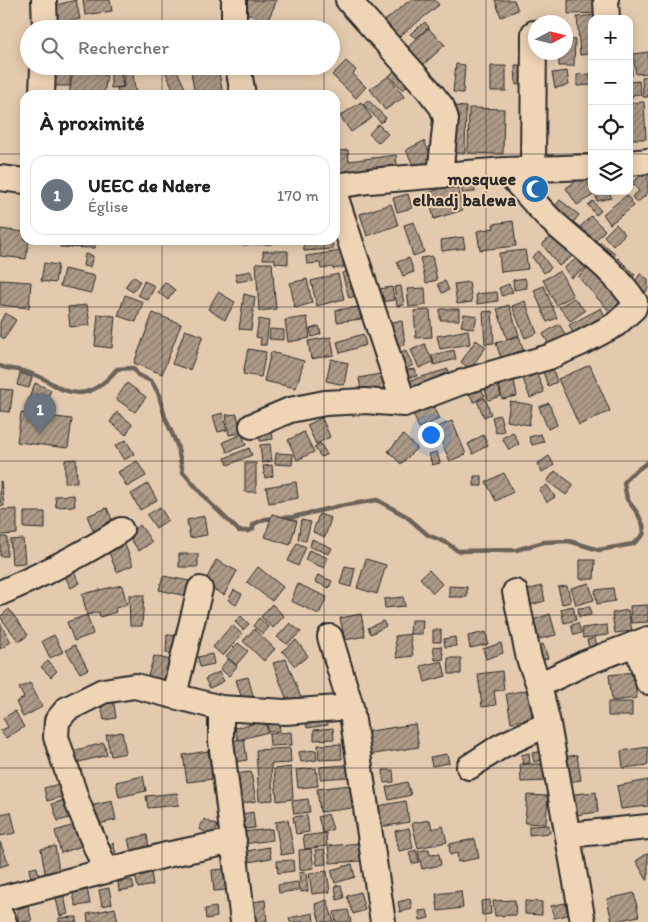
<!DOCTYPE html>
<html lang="fr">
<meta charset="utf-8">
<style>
body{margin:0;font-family:Itim,sans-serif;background:#f6f6f6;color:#202124}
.controls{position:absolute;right:15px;top:15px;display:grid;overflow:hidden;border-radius:10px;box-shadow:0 2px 12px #0003}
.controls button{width:45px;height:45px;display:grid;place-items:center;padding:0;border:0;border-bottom:1px solid #e0e0e0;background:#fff;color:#202124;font:25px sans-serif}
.compass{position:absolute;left:528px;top:15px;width:45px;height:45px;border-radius:50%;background:#fff;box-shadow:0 2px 12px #0003;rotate:83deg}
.you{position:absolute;left:430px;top:434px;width:18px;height:18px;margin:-12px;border:4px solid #fff;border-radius:50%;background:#1a73e8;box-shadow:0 0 0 8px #1a73e833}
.badge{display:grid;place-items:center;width:32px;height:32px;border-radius:50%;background:#1f6fb2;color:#fff;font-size:16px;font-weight:700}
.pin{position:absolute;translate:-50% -41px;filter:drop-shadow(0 1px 2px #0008)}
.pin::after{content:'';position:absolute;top:26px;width:18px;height:15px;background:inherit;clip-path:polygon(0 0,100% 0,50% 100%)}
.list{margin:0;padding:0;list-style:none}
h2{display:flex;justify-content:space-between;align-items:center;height:65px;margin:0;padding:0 20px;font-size:21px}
h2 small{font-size:16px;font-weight:400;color:#757577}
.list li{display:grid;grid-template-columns:32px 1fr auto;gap:15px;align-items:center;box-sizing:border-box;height:80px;margin:0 10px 10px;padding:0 10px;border:1px solid #e0e0e0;border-radius:15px}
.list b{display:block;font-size:19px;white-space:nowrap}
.list p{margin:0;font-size:16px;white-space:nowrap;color:#757577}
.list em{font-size:16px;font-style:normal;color:#757577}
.icon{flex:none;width:28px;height:28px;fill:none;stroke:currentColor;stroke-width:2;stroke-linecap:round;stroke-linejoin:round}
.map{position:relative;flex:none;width:648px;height:922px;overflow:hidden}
.search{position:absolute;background:#fff;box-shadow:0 2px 12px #0003;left:20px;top:20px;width:320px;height:55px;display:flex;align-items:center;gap:12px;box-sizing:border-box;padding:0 18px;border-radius:28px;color:#757577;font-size:19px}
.panel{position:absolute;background:#fff;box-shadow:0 2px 12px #0003;left:20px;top:90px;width:320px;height:155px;border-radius:15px}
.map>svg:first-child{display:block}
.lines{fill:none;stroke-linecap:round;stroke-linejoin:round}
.stream{stroke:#6c6359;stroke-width:4.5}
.building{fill:url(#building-hatch);stroke:#2b2b2b}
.minor-casing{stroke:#2b2b2b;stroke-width:28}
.minor{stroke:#efd4b6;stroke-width:24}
.grid{fill:none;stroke:#2b2b2b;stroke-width:1;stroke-opacity:0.55}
.labels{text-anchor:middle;stroke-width:4;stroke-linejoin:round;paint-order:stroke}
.poi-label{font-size:18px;font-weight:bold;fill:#2b2b2b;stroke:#efd4b6;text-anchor:end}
</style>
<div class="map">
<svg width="648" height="922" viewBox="0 0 648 922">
<defs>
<pattern id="building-hatch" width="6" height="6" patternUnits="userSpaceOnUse" patternTransform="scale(1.25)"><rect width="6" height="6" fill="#ad9a87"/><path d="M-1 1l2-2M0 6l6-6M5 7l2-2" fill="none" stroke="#8d7e6f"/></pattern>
</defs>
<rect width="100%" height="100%" fill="#e3caae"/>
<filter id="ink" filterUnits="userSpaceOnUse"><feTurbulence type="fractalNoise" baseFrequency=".02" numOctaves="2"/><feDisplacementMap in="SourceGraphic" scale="10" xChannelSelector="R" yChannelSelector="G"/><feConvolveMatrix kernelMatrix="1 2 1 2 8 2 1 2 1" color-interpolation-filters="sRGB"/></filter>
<g filter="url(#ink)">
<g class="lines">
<path class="stream" d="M0 366C11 371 14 368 22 371 28 372 34 375 40 377 49 381 56 387 64 390 86 399 103 386 117 369L133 368 138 375 151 381 158 392 165 417 177 445 183 472 209 502 239 531H249L253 529V525L256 523 265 519 293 517 340 506 377 500 406 516 428 535 447 543 458 551 516 550 544 542 569 541 599 550 633 544 642 536 644 533 643 525 638 514 627 499 624 483 629 476 648 462"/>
</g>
<path class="building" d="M76 0 80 19 56 24 52 6Z
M83 0H110L112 11 85 15Z
M245 0H277L267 22 240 10Z
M410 0H435L439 5 390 44 376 28Z
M495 0H514L518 10 501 17Z
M568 0H598L604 13 568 14Z
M603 14V19H592V54L580 55 577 17Z
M425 22 429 27 416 38 410 34Z
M123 24 124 29H97V28Z
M428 28 445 45 423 65 407 48Z
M566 39 575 40 574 66H559V53L555 52H566Z
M629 45H632V76H629Z
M648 52V73L636 74 633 54Z
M346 61 356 70 353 74 366 87 356 98 332 75Z
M456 64 465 65 463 93 453 92Z
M515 65H522V85H516Z
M171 66H175L188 95H176L164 69Z
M491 66H506V91H491Z
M218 67 223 95H195L191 72Z
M396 69 410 83 403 90 389 76Z
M53 70H70V86H53Z
M73 70 107 75 104 95H69Z
M567 71 569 85 555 88 552 73Z
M121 73 123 87 111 88V74Z
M133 74 136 95H118L117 88 124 87 123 75Z
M590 74 591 85 577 86V75Z
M389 76 404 97 385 110 370 89Z
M648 76V97H643L642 77Z
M639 81 641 94 632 95V99L629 100V82Z
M368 100 386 118 381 123 363 104Z
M361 102 372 118 351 132 340 116Z
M644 102 646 139H629V103Z
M455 106 466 107 465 153H453Z
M469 108 504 109 503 154 468 153Z
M378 124 388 134 379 143 369 134Z
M424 141 434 162 416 171 406 150Z
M348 150 349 161 396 155 397 165 340 173 338 151Z
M648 173V193L637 203 632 197 639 191 632 183 641 175 643 177Z
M583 176 595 194 577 205 566 188Z
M474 180 475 192 462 193V181Z
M457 182 463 210 434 219 428 193 439 189 438 186Z
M595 191H610L611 198 597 201Z
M408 194 412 208 397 212 393 198Z
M627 195 634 206 610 224 603 214Z
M560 200 579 215 570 226 551 211Z
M593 201 601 211 596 215 588 205Z
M391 204 398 225 367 236 360 214Z
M591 216 605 230 592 245 577 230Z
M513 221 516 246 480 250 477 231 494 228 493 224Z
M414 222 424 252 413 256 404 225Z
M616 224 625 234 613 246 604 236Z
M0 229 25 232V240H29L26 259 0 256Z
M557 233 574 255 559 266 542 244Z
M463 237 465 248 442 251 441 240Z
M61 240H95V248L60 247Z
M236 240H272V244L236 245Z
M303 240H332L333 249 304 251Z
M601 242 616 254 609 262 595 250Z
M525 250 528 269 501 272 499 253Z
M263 251H288V264L275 263V259H263Z
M341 251 344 267 333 269 332 267 321 269 320 263 307 264 306 256Z
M539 251 551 268 544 273 532 257Z
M85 254 93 256 90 267 83 266Z
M432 256 437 280 426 283 420 258Z
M580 256 588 266 571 278 564 268Z
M409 258 414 272 403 276 397 262Z
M618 258 635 275 628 282 611 265Z
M44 263 58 265 55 283 41 281Z
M256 263H272L276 309 259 311Z
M590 265 625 302 612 314 578 277Z
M64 269 95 276 91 293 60 286Z
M351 270 358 295 349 298 342 273Z
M251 271 253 279 237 282 235 274Z
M560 271 573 296 556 305 543 280Z
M338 274 344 299 317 306 311 281Z
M640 274 648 279V288L646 292 634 284Z
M133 276 140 281 133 292 125 287Z
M525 278 527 288 514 290 513 280Z
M307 279 312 303 295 308 290 283Z
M0 280 31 282 29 308 0 305Z
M144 281 155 286 148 300 138 295Z
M445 281 449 290 442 293 438 284Z
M165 282 175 290 168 300 158 292Z
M469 282 472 302 457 304 454 284Z
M509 284 513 292 502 296 499 288Z
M401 286 404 305 397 306 394 287Z
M544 286 557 318 547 322 534 290Z
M392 287 394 300 375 303 373 290Z
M425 288 426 305 409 307 407 289Z
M218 292 235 302 225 320 208 309Z
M497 292 498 301 477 304 476 294Z
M244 294 255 297 251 330 239 329Z
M125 295 143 302 136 322 118 316Z
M574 298 585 311 570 321 559 307Z
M525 301 537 333 525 338 512 306Z
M87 305 90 325 70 327 68 307Z
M509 305 519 335 507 339 497 309Z
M359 307 361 319 337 322 336 310Z
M601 308 608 322 576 339 569 325Z
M440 309H459V320H440Z
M430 310 432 337 416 338 414 311Z
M492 311 494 343 485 344 483 312Z
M5 313 16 320 4 339 0 336V322Z
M153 313 181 324 162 374 134 363Z
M98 314 115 316 112 348 95 346Z
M464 314 477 316 474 329 461 326Z
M307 317 310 338 288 342 285 320Z
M259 319 269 321 266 345H260L261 338 256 337Z
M402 321 405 345 393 346 390 322Z
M559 324 569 341 553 351 543 334Z
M319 326 321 334 312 337 310 329Z
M270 329 284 330V340L269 339Z
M185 330 203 336 190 370 172 364Z
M468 330 470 344 440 349 437 336Z
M363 334 366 345 340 353 337 342Z
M519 336 524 352 501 358 496 343Z
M331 337 334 355 311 359 308 341Z
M476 340 486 347 470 369 461 362Z
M425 344 433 362 419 368 411 350Z
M248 349 266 352 261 377 243 374Z
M405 350 413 365 404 370 396 355Z
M454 350 456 359 434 365 432 355Z
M271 352 304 361 296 388 264 381Z
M331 359 348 363 344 385 326 381Z
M551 363 557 382 548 386 541 366Z
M590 365 610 411 579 425 558 379Z
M535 368 544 392 530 398 521 373Z
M415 369 417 376 400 379 399 371Z
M448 369 453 383 410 397 405 382Z
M20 373 32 377 29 388 17 385Z
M385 373 388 393 362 397 359 378Z
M513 375 517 396 502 399 498 378Z
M475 379 485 396 474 402 464 385Z
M35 383 51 390 43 409 27 403Z
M127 383 146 397 135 412 116 399Z
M498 385 501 396 488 400 485 389Z
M0 389 13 390 10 412 0 411Z
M485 398 491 414 484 417 477 401Z
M430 399 439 419 419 428 410 407Z
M510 401 532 405 529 425 507 421Z
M549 403 557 425 548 429 539 407Z
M117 412 132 424 126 435 110 422Z
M21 413 72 419 68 448 17 442Z
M222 413 227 430 218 432 213 416Z
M237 414 241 433 229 435 226 415Z
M500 415 504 431 496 433 492 417Z
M322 418 330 437 316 444 307 425Z
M452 421 466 454 450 461 435 428Z
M272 430 273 439 260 441 259 432Z
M304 432 314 452 297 460 288 440Z
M513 432 519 444 509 450 502 438Z
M242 434 246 445 227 452 223 442Z
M541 434 544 442 532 445 529 437Z
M403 435 417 448 401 464 388 451Z
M483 435 488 445 473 454 468 444Z
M126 440 134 454 124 460 115 446Z
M320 443 327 454 321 457 314 447Z
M270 444 272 461 262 463 260 445Z
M249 448 252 455 228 465 225 458Z
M437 452 440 463 432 465 429 454Z
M276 453 293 454 292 465 275 464Z
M549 456 554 465 542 472 537 464Z
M76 459 77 482 65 483V460Z
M137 461 146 476 127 487 118 472Z
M245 463H256V492H245Z
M272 465 273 476 265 478 263 466Z
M555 471 574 485 566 495 547 481Z
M504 473 513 492 496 501 486 482Z
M474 476H482V486H474Z
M0 481H1L4 506H0Z
M296 482 298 498 269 503 266 487Z
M148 484 157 500 140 510 131 494Z
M547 485 555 497 547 502 539 490Z
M74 495 75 506 56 507 55 496Z
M160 507 168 520 156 528 147 515Z
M107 508 116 529 96 537 87 516Z
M17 509V534L0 535V510Z
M24 512H45V529L24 528Z
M272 514 297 521 290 545 265 537Z
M319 514 331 518 325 537 313 532Z
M204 516 207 535 190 538 187 520Z
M301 520 311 522 306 541 298 539Z
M140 525 152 542 139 551 127 534Z
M0 537H7V556H0Z
M23 539 25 563 12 564 10 540Z
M312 539 332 548 329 554 310 547Z
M123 540 133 565 117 572 106 546Z
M297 543 306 547 298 566 288 561Z
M309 550 328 558 324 568 305 560Z
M179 554H198V567H179Z
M366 559 386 565 377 594 357 588Z
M216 560 237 571 224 595 204 584Z
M580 560H595L594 579H580Z
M71 566 80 583 71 588 62 571Z
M345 566 355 568 351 587 340 584Z
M258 567 283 587 272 601 247 582Z
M429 570 442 584 433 593 420 578Z
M318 575 332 581 329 588 315 582Z
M163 576 195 582 191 597 159 590Z
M589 583 594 600 576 605 571 588Z
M298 584 327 597 319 614 291 601Z
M122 585 127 605 115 608 116 612 100 617 99 612 87 615 82 594Z
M449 586 467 587V597H449Z
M542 586 545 601 530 605 527 590Z
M567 586 571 602 562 604 558 587Z
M613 588 615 601 597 604 595 590Z
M234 590 242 594 236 605 228 600Z
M129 595H144L142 626H130Z
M403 597 405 606 385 608 384 599Z
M272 604 284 616 273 628 261 617Z
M648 605V622L631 623 630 606Z
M573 606 576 620 564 623 561 609Z
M590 607 591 615 579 617 578 608Z
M9 609 28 635 19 642 0 617Z
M628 610 632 631 615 633 612 613Z
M361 614 365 636 345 640 340 618Z
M550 614 556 635 531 641 524 623Z
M87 615 93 634 74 641 67 622Z
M241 616 249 624 243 630 235 622Z
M259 618 269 627 263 634 253 626Z
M411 620H423L422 634H410Z
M383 621 386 626 371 634 368 628Z
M0 623 11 642 0 649Z
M290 623 301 632 287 644 277 637Z
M578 623 581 633 574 635 571 625Z
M232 625 242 634 223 656 213 647Z
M607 625 608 635 583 638 582 628Z
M254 629 275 649 264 661 243 641Z
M433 630H441V642H433Z
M486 632 488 644 470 648 468 636Z
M410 634 413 656 397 658 395 636Z
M54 635 63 652 50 658 42 641Z
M167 635 183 636 182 654 166 653Z
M455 637 456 646 445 647 444 639Z
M595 638 599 652 591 654 587 640Z
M296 640 308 656 295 666 282 651Z
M238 643 248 651 236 665 226 656Z
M501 643 503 653 486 659 483 649Z
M543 644 548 658 536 662 530 647Z
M75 645 88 669 80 673 66 650Z
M441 646 444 659 435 660 433 647Z
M212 654 214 664 200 667 198 657Z
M154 656 179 662 173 683 148 676Z
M448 658H461V674H449Z
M228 659 237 666 229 676 220 669Z
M286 659 301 698 288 703 273 663Z
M48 661 57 671 51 677 41 667Z
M442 661 446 676 425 682 421 666Z
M502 671 504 690 494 691 496 705 482 707 478 674Z
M219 672 224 681 210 688 205 679Z
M634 672 637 698 612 701 609 675Z
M248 677 254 699 243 702 236 680Z
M30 683 42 707 23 717 16 702 24 698 19 688Z
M528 690 533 719 511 722 506 694Z
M113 698 116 718 104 720 100 700Z
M608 702H632V716H608Z
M15 711 24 727 6 738 0 731 8 727 3 718Z
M326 714 328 725 307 728 305 717Z
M278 715 280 731 268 732 267 716Z
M265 721 268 732 238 740 235 728Z
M415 724 419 747 368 755 364 732Z
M333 728 334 739 314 740V730Z
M122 732 126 753 111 756 106 735Z
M291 732 292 745 270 746 269 734Z
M244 739 247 760 234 762 231 741Z
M104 743 107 755 75 763 72 751Z
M341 744 342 759 319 760 318 745Z
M648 747V765L623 768 621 751Z
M290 748 291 763 271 764 273 800 259 801 256 750Z
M316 750 317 760 301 762 299 752Z
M208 751 213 779 187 782 183 755Z
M545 751 547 759 534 762 532 753Z
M529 753 530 763 523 764 521 755Z
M447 754 449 763 432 766 430 757Z
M577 755 581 780 567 782 563 757Z
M520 764H549L550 781 521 782Z
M347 765 348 777 320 779V767Z
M291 767 293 799 277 801 274 769Z
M316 768 318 786 298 788 296 770Z
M383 770H393L394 782 384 783Z
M251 772 256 801 239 804 234 774Z
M143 776 146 791 119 797 116 782Z
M648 780V806L621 809 617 786Z
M407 782 411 795 389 800 386 787Z
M63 783 66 796 47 801 44 788Z
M350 785 353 808 320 812 317 789Z
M596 792 598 812 576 815 574 794Z
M177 793 179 805 148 808 146 796Z
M527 795 548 796 546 824 525 823Z
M70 798 74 817 58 821 52 804Z
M308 799 310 812 294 814 292 801Z
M112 801 116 820 94 825 90 806Z
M406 801 409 822 376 828 372 807Z
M11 812 16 833 0 836V814Z
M253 812 255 828 244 829 242 814Z
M328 814 333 829 323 833 318 817Z
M307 815 309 832 296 834 293 817Z
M204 819 218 826 213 836 199 829Z
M288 820 294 853 281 855 275 822Z
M430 820 432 829 443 826 447 842 418 848 412 823Z
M78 824 85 845 61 853 55 831Z
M549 825 550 833 529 835V826Z
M409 828 413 848 399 851 395 831Z
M272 829 273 840 243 844 241 832Z
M326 833 327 846 305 849 303 836Z
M147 835 149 848 131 852 128 839Z
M475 839 479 858 458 862 457 853 450 855 449 844Z
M0 842 9 864 0 867Z
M113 843 117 857 106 861 102 847Z
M360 843 361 861 330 863 328 846Z
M55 846 59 871 45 873 41 849Z
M269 847 271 858 249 862 247 851Z
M311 849 314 868 300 870 299 850Z
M324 849 326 864 317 865 315 850Z
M429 849 430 855 439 854 441 865 422 869 418 851Z
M416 850 419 862 412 864 409 852Z
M648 853V880H647L636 861Z
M293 860 294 871 278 873 277 861Z
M352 864 355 877 335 883 331 870Z
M37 867 39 876 31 878 29 869Z
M224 869 227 890 214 891 212 870Z
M327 871 330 892 312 894 309 873Z
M151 872 153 885 138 888 135 875Z
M306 872 308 891 301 892 299 873Z
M132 880 134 888 119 891 118 882Z
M298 882 299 890 279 893 278 885Z
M341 885 344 898 337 900 335 886Z
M87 888 90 904 76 906 72 891Z
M109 888 112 904 102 906 99 890Z
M461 891 463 908 438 911 436 894Z
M63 892 68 914 60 916 55 894Z
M360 892 365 910 353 914 347 896Z
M634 893 639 916 612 922 607 899Z
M410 899 412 909 400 912 398 902Z
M265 900 267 921 255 922 253 902Z
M327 900 334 922H320L315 904Z
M490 900 491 914 482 915 481 901Z
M515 900 516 915 495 916 493 901Z
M525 901 542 902V915L525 914Z
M565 903 568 915 554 918 551 906Z
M28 906 32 921 19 922 16 909Z
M216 907 217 917 206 919 205 909Z
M115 908 118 922H88L87 914Z
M348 910 351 922H336L334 912Z
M427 910 429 918 420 920 419 911Z
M313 913 314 922H290L289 918Z
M77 917V922H59V918Z"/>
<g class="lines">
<g class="minor-casing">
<path id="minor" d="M44 0 45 29
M234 0V29
M348 0 427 88 442 107 446 119 440 175
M606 0 607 19
M238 66 243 95
M42 95 43 66
M629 163 648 161
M533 168 534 33
M0 178 25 181
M335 186 369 181 505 170 592 167
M335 195 404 404
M252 426 290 410 325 403 365 401 404 404 459 383 549 357 581 343 615 325 634 308 635 302C614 269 580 247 552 221 536 205 521 187 505 170
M515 592 529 659 539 685 548 724 583 922
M0 593C42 575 82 555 121 530
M330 637 351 707 383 922
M636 643 648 682
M539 685 585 663 648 639
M174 695 200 589
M221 708 285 712 351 707
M469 767 501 746 548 724
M568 835 648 827
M106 871 78 804 56 737 57 721 67 709 103 691 135 686 221 708V741L243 922
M0 899 166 855 234 841
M0 914 4 922"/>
</g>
<use href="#minor" class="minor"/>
</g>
</g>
<path class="grid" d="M162 0V29M324 0V29M486 0V922M162 66V95M324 66V95M0 154H25M335 154H592M629 154H648M162 240V922M324 240V922M0 307H648M0 461H648M0 615H648M0 768H648"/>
<defs>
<g id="mosque-disc" transform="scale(1.4375)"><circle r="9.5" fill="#1f6fb2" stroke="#efd4b6"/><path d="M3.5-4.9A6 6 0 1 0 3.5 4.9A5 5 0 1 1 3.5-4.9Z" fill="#fff"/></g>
</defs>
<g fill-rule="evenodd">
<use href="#mosque-disc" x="535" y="189"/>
</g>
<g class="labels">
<g class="poi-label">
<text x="516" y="185">mosquee<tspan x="516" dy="21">elhadj balewa</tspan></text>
</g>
</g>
</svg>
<div class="controls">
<button>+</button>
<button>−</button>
<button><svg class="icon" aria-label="locate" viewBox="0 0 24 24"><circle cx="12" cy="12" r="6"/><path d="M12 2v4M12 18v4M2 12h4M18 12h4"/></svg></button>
<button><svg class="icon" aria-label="layers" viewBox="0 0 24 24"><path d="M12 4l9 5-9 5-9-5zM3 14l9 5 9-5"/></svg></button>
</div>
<svg class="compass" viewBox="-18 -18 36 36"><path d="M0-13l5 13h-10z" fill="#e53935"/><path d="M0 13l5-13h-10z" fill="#757577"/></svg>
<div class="you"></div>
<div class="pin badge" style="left:40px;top:434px;background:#6b7280">1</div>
<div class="search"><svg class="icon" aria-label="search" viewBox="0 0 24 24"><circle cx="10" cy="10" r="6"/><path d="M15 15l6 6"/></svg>Rechercher</div>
<section class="panel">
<h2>À proximité<small></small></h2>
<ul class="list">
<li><span class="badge" style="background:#6b7280">1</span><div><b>UEEC de Ndere</b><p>Église</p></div><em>170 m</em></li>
</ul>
</section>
</div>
